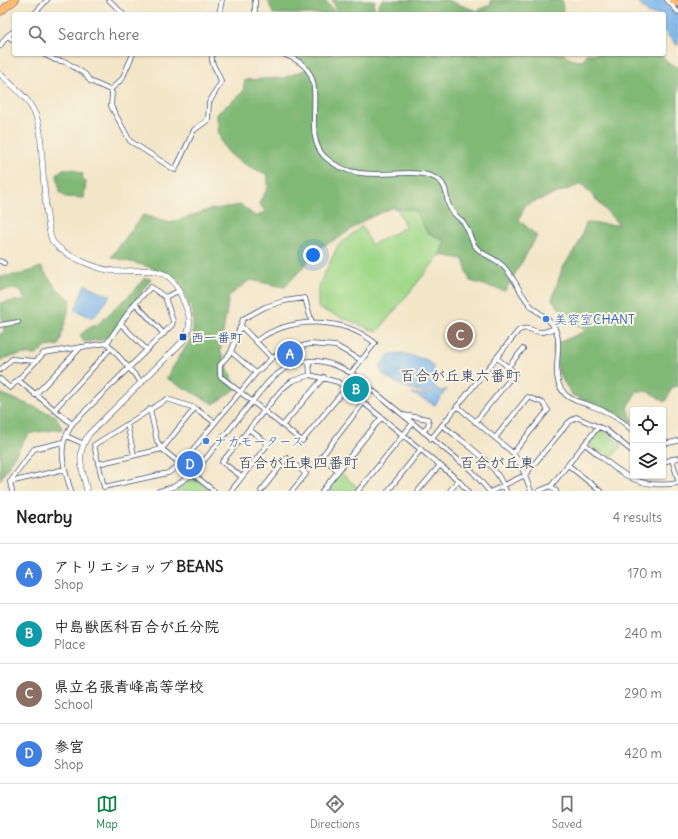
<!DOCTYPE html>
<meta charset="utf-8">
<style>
body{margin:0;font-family:Delius,"Klee One",sans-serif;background:#f2f2f2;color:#222}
.controls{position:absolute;right:12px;bottom:12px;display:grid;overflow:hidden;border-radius:4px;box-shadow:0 1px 3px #0004}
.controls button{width:36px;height:36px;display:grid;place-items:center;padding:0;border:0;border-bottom:1px solid #e0e0e0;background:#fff;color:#222;font:20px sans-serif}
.you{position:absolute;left:313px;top:255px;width:14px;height:14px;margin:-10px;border:3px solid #fff;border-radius:50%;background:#1a73e8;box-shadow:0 0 0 6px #1a73e833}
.badge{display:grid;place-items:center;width:26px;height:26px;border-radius:50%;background:#0b8043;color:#fff;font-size:13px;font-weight:700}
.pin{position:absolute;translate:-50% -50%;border:2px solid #fff;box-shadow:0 1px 4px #0006}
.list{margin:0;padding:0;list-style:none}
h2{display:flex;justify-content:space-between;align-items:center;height:52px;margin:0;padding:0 16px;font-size:17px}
h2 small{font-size:13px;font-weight:400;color:#767676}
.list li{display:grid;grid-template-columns:26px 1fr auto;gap:12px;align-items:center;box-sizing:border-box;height:60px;padding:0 16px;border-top:1px solid #e0e0e0}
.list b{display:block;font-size:15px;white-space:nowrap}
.list p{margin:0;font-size:13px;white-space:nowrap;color:#767676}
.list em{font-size:13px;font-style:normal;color:#767676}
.icon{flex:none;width:22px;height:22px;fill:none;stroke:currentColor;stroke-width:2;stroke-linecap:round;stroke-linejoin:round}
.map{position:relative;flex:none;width:678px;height:491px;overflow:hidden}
.search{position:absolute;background:#fff;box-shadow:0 1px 3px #0004;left:12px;right:12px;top:12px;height:44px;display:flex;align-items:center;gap:10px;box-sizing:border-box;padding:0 14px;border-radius:4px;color:#767676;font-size:15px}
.sheet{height:292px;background:#fff}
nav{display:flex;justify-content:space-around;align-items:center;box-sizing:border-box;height:56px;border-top:1px solid #e0e0e0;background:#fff;font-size:11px;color:#767676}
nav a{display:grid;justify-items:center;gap:2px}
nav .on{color:#0b8043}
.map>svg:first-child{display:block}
.green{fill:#a0d88a;stroke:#5e8474}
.forest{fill:#80b876;stroke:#4e746a}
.water{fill:#79b6eb;stroke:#4a72a4}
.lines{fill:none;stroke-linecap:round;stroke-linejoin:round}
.minor-casing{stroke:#3b4a6e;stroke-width:5.5}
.tertiary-casing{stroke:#3b4a6e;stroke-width:6}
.primary-casing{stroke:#3b4a6e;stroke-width:8}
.trunk-casing{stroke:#3b4a6e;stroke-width:8}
.minor{stroke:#fff;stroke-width:4}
.tertiary{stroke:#fff;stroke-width:5}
.primary{stroke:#fdbc6f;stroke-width:6}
.trunk{stroke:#fdbc6f;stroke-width:7}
.shop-dot{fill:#3f7fe0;stroke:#fcf5e5;stroke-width:1.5}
.transit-dot{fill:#1a4fb4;stroke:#fcf5e5;stroke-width:1.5}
.labels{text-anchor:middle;stroke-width:4;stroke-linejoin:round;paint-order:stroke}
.shop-label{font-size:13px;fill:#366cbe;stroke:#fcf5e5;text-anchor:start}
.transit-label{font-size:13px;fill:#164399;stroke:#fcf5e5;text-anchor:start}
.quarter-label{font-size:15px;fill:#1b2f5e;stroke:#fcf5e5}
</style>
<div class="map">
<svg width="678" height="491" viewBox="0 0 678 491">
<rect width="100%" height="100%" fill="#fcf5e5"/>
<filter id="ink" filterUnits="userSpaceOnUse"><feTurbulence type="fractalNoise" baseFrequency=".025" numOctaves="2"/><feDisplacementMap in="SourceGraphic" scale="8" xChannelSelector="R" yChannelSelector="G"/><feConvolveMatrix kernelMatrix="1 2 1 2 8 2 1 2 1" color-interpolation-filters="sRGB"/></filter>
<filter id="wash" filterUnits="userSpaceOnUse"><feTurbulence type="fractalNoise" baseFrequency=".012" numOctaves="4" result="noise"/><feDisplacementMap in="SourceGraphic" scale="16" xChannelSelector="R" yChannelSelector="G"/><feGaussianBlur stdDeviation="0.9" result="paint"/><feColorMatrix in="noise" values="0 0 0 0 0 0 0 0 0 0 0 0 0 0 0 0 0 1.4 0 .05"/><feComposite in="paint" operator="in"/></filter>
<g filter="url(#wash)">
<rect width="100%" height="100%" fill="#f2e5c8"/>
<path class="green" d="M397 209 416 210 427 232 445 241 440 255 377 332 318 308V287L338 246 362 226 371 245 406 227Z
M599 431H603L622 445 610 460 590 445 589 441Z
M340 472 358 488 356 491H329L326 489Z
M194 477 211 491H174Z"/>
<path class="forest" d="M268 0H324L337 14H273Z
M332 0H375L373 14H339Z
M382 0H446L477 11 491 4V0H562L563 14H374Z
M297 54H564C570 60 576 62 584 60L586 54H661L668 63 678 67V387L673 386 665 402 650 392 637 391 627 408 633 420V428L621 415 572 395 559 374 553 345 586 331 565 317 552 299 562 269 579 243 586 223 619 225 582 184 525 205 519 220 537 236 505 291 470 281 463 259 440 255 445 241 427 232 416 210 392 208 366 219 339 238 322 246 285 287 250 280 229 296 220 351 237 388 214 404 166 378 193 335V313L178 281 150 267 111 257 143 215 170 223 208 210 241 205 256 217 265 211 259 203 268 188V175C235 160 217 154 217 114L243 92 245 80 283 78 307 69Z
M63 169H73L83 174 82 179 86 182 84 198 66 197 60 193 57 174Z
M41 267 56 288 71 300 59 345 46 347 36 355 24 354 5 358 0 362V334L4 332 0 303 25 300 20 289 0 290V277L22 274Z
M145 278 151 279 111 334 105 339 84 342 80 335 89 328 98 324 135 290Z
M0 393 56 416 62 429 31 433 25 439 0 480Z"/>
<path class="water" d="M636 0H663L678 16V46L664 31V14H649Z
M85 284 102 293 111 295 95 316 91 317 75 310Z
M402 353 427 360 433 366 437 383 435 387 426 393C416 391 382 381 380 368 380 364 386 358 389 355Z
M436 388 441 391 447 389 435 405 411 393 427 395Z"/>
</g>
<g filter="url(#ink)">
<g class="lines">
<g class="minor-casing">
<path id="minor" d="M109 0 123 14
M255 0V14
M667 0 678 12
M34 14 47 0
M219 14 222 0
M7 36 14 40
M0 46 7 36 14 31
M43 54 55 60 66 62 85 74 90 81 110 90
M283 54C290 57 299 60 304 66 327 86 301 135 325 157 361 191 414 160 440 181 447 187 446 196 448 203 450 212 457 216 463 222 469 229 470 239 475 246 481 255 494 257 502 265 515 277 520 295 532 307 539 314 548 317 554 327 566 347 547 375 565 394 571 401 581 402 589 405 607 411 620 418 633 431
M110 90 112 93 111 106 130 141 175 170 194 130 208 120 209 103 221 82C219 71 210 66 212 54
M110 90 122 79 133 54
M0 261 4 263
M165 297 179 291
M135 303 164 334
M312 323 305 298 284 301 265 307 243 319 231 352 220 365V376L302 441 345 389
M121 324 146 349
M0 325 18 322
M241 326 272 358
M256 341C291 316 341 316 375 343L351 373
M107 343 142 383
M231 352 256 373
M309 361 310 375
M508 367 523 349
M0 370 12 359 35 361
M0 379 10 388 44 353 107 343 135 303 151 287 165 297 173 321 172 325 72 424 66 436
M18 380 72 424
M35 395 81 347
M457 406 513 453 520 463 531 491
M150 409 157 441 162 449 214 491
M54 410 111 348
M403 415 428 419 429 424 423 432
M214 422 195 408 167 399 94 445 104 487 168 473 180 465 256 373 272 358 284 351 310 344 336 346 361 360
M475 422 515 373 497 358
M127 424 134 455
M283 425 324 377
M442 425C464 443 496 462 506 491
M495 438 528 397 543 403 548 410 513 453
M431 439 518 331C527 325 533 332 541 332 546 332 550 330 555 328
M585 444C617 469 634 491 678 483
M663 444 678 441
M672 459 678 480
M663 462 678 458
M98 464 162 449 195 408
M568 465 600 491
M338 471 322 456 363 403
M242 477 222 462 282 389 292 381 310 375 338 382 458 480 468 491
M10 482 65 469
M551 486 556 491
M12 491 10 482 34 449 63 442
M71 491C66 474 58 453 66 436L82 443
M159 491 173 487 193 474 269 381C296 356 320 355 351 373L472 471 489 491
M231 491 268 444 250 430
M261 491 287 458 306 474 292 491
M322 491 381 418
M358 491 413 423
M388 491 421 449
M418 491 440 465
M450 491 458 480
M492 491 525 475 568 423 576 417 606 430 633 452
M539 491 551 486 598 427"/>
</g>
<g class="tertiary-casing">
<path id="tertiary" d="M0 74C19 91 36 104 40 131 42 149 45 231 53 242 63 255 98 270 115 271 131 272 151 267 166 275 176 281 181 295 185 305 191 318 191 327 185 339L89 434C75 455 82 468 87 491"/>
</g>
<g class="primary-casing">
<path id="primary" d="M672 0 678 4"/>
</g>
<g class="trunk-casing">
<path id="trunk" d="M0 12 15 0"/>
</g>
<use href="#minor" class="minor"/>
<use href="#tertiary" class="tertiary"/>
<use href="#primary" class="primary"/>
<use href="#trunk" class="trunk"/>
</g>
</g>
<g class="shop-dot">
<circle cx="546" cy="319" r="4"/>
<circle cx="206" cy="441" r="4"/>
</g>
<rect class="transit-dot" x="179" y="333" width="8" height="8" rx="2"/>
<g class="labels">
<g class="shop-label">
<text x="554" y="324">美容室CHANT</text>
<text x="214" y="446">ナカモータース</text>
</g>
<g class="transit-label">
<text x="191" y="342">西一番町</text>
</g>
<g class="quarter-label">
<text x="460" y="381">百合が丘東六番町</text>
<text x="298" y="468">百合が丘東四番町</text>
<text x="497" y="468">百合が丘東</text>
</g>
</g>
</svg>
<div class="controls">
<button><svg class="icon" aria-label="locate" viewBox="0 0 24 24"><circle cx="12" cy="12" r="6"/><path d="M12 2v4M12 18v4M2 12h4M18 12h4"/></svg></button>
<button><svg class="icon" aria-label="layers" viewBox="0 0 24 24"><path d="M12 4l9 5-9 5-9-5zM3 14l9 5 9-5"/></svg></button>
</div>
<div class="you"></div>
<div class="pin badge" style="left:290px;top:354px;background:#3f7fe0">A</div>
<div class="pin badge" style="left:356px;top:389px;background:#0f9aa8">B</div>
<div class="pin badge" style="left:460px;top:335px;background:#8d6e63">C</div>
<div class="pin badge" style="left:190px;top:464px;background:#3f7fe0">D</div>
<div class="search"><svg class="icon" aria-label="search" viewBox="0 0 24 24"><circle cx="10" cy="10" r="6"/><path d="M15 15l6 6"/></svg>Search here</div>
</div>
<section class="sheet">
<h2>Nearby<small>4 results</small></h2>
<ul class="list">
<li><span class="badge" style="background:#3f7fe0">A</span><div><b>アトリエショップ BEANS</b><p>Shop</p></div><em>170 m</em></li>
<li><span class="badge" style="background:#0f9aa8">B</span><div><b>中島獣医科百合が丘分院</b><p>Place</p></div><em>240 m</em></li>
<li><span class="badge" style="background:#8d6e63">C</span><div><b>県立名張青峰高等学校</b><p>School</p></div><em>290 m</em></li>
<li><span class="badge" style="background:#3f7fe0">D</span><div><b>参宮</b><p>Shop</p></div><em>420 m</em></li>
</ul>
</section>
<nav>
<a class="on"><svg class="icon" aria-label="map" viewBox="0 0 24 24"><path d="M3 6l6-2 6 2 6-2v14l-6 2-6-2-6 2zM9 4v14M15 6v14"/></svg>Map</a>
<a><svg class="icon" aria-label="directions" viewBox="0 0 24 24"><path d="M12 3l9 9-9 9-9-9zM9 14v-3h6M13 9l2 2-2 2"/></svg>Directions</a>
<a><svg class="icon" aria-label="saved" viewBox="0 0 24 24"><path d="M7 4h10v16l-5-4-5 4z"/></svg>Saved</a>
</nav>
